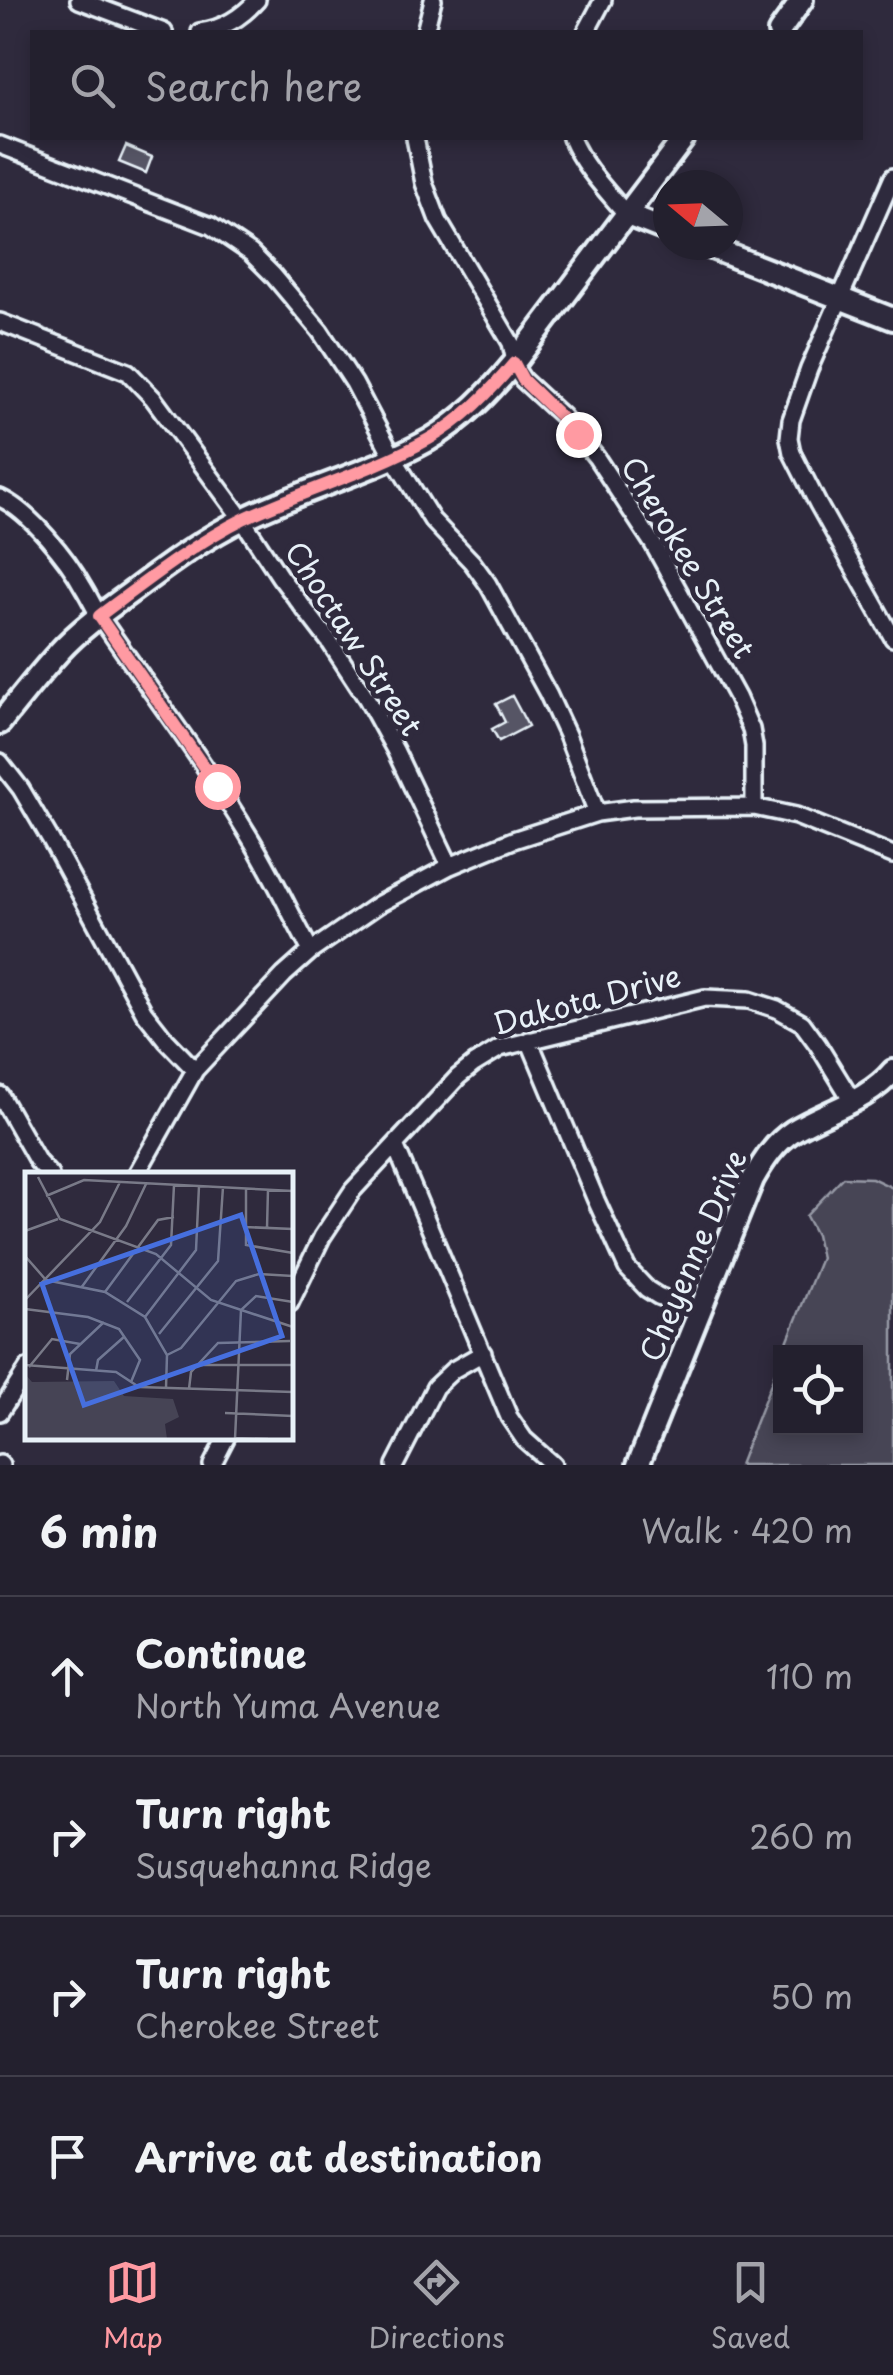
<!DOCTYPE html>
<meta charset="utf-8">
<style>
body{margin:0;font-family:"Playpen Sans",sans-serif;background:#2f2d3a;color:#f1f3f6}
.controls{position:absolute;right:30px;bottom:30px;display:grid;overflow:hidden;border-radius:0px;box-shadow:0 5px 15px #0003}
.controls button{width:90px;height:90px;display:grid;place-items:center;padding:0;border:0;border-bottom:2px solid #403e4a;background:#23202e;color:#f1f3f6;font:50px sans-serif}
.compass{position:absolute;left:653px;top:170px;width:90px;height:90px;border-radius:50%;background:#23202e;box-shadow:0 5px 15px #0003;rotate:289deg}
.stop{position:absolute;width:30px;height:30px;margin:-22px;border:8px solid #ff9aa2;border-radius:50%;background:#fff}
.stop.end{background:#ff9aa2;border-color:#fff;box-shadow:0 2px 10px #0008}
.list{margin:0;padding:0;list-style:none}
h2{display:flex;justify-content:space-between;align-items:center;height:130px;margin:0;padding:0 40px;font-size:42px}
h2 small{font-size:32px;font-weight:400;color:#a3a3aa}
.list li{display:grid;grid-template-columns:65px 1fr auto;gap:30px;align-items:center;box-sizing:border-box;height:160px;padding:0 40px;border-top:2px solid #403e4a}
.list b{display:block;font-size:38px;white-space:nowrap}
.list p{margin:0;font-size:32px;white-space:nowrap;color:#a3a3aa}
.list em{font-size:32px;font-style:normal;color:#a3a3aa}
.icon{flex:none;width:55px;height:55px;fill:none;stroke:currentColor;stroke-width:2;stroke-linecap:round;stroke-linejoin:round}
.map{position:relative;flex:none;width:893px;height:1465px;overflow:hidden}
.search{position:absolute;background:#23202e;box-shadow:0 5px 15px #0003;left:30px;right:30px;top:30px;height:110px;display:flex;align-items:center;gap:25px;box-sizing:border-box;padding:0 35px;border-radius:0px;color:#a3a3aa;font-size:38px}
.sheet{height:770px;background:#23202e}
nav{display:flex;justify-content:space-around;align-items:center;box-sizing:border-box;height:140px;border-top:2px solid #403e4a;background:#23202e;font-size:28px;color:#a3a3aa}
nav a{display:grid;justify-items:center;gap:5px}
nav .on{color:#ff9aa2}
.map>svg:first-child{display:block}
.green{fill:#464455;stroke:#979aa6;stroke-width:2.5}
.building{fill:#575565;stroke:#e8f1f8;stroke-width:2.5}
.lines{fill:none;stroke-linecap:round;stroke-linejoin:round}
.street-casing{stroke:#e8f1f8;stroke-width:22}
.secondary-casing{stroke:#e8f1f8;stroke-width:28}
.street{stroke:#2f2a3d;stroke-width:15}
.secondary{stroke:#2f2a3d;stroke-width:20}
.route{stroke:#ff9aa2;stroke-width:12}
.labels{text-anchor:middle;stroke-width:10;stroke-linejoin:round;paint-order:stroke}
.street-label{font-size:30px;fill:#e8f1f8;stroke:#2f2a3d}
.inset-road{fill:none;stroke:#797a88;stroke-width:2.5}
.view{fill:#466fde;fill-opacity:0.15;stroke:#466fde;stroke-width:5}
.inset-edge{fill:none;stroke:#e8f1f8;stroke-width:5}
</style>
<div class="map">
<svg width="893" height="1465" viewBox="0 0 893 1465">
<rect width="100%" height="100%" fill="#2f2a3d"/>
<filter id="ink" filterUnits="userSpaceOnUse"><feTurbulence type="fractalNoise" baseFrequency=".01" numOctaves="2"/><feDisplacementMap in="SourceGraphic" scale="20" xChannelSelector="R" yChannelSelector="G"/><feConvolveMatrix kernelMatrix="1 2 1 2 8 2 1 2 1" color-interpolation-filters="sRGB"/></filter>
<g filter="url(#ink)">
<path class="green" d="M843 1177 872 1178 893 1188V1465H739L780 1360V1428H856V1352H783L821 1258 816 1235 806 1216Z"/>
<path class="building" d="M126 146 152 157 146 173 119 162Z
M512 696 528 726 499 741 492 729 505 722 496 704Z"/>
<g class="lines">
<g class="street-casing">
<path id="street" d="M79 0 164 32
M200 32C222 29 242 17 257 0
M425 32 433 0
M586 32 603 0
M415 138 424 183 438 220 511 343 517 371 523 380 562 416 596 457 653 544 737 697 751 729 754 746V807
M571 138C583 167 607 191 627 215
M0 145 211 226 251 253 273 275 320 331 354 383 393 457 432 520 472 562 488 584 548 694 567 735 597 813
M893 177 809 369 791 420 789 438 792 453 818 504 893 638
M0 322 128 372 153 398 242 519 280 577 329 641 367 699 395 750 450 866
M0 498C29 511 68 559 83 587 90 598 95 610 102 620 151 692 204 761 249 836 272 873 290 913 311 951
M0 762 21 789 51 840 144 1012 166 1040 195 1070
M529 1040 596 1200 627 1268 647 1289 658 1296 699 1312
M0 1095 38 1162 50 1175
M395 1145 509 1417 524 1439 553 1465
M136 1175 195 1070 284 975 311 951 379 904 450 866 513 840 597 813 634 808 754 807 796 816 893 855
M290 1303 322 1237 353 1190 458 1077 474 1064 500 1048 705 998 749 1000 777 1009 802 1023 818 1045 853 1102
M0 1412 28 1368
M0 1464 1 1465
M212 1465 226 1438
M395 1465 435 1387 453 1370 483 1353"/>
</g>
<g class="secondary-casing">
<path id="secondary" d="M779 32 802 0
M627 215 668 231
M704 245 893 319
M0 723C19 699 38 675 59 652 79 630 105 611 130 593 166 566 204 538 245 518 305 489 371 472 429 440 463 420 489 393 514 363L684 138
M638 1465 753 1179C764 1160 775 1143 793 1131 827 1110 867 1102 893 1071"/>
</g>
<use href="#street" class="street"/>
<use href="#secondary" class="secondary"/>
</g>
</g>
<g class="lines" filter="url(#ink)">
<path class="route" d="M217 786 99 616C146 581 193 544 245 518 305 490 372 471 429 439 463 420 489 393 514 363L523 380 578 434"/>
</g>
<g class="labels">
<g class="street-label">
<text transform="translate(687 558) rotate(59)" y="10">Cherokee Street</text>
<text transform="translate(353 639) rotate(57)" y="10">Choctaw Street</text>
<text transform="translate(587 1001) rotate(-15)" y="10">Dakota Drive</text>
<text transform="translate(694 1256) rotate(-67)" y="10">Cheyenne Drive</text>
</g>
</g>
<g transform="translate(25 1172)">
<rect width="268" height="268" fill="#2f2a3d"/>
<path d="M0 202 7 210 89 209 99 224 148 227 154 245 140 252 142 267H0Z" fill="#464455"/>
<path class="inset-road" d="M13 5 35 47 131 82 186 128 268 155M221 16V73L268 81M21 24 59 8 268 19M220 55 268 57M242 56 243 17M0 59 33 47M0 84 21 108 80 120 120 145 142 183 141 216M56 116 101 54 121 12M80 120 133 48 149 45M0 128 75 50 95 10M102 130 146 73 149 13M0 137 63 145 94 157 115 188 106 210M120 145 171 78 174 14M134 162 193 89 198 15M142 183 156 176 211 109 234 102 268 104M0 193 91 200 114 215 268 220M173 193H268M4 195 27 167 55 172M71 199 73 188 100 164M42 208 45 182 79 150M164 217 166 200 193 171 265 169M200 241 268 244M210 266 243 267M210 267 216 138 231 124 268 130"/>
<path class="view" d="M216 43 257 164 59 233 17 112Z"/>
<rect width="268" height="268" class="inset-edge"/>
</g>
</svg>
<div class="controls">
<button><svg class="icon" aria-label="locate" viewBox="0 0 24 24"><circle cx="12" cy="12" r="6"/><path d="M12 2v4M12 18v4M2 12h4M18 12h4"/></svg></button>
</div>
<svg class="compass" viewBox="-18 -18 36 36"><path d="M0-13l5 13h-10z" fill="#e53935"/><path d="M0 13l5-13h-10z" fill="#a3a3aa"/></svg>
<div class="stop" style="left:217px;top:786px"></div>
<div class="stop end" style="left:578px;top:434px"></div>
<div class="search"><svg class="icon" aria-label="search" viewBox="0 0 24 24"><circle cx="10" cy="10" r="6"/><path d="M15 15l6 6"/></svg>Search here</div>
</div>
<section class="sheet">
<h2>6 min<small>Walk · 420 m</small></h2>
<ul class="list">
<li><svg class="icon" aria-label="ahead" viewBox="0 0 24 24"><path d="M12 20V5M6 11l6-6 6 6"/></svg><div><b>Continue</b><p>North Yuma Avenue</p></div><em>110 m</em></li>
<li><svg class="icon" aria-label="right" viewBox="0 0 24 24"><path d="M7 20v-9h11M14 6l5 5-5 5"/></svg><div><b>Turn right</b><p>Susquehanna Ridge</p></div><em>260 m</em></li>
<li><svg class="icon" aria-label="right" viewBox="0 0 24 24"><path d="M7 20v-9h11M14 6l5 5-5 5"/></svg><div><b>Turn right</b><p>Cherokee Street</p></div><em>50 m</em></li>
<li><svg class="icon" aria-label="arrive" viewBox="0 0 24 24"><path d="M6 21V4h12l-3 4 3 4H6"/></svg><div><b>Arrive at destination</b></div></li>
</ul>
</section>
<nav>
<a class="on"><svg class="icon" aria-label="map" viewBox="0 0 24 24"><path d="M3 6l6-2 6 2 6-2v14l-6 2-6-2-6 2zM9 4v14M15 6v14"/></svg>Map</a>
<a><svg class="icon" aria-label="directions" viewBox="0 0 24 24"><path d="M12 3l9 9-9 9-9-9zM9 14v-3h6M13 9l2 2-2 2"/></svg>Directions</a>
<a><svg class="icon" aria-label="saved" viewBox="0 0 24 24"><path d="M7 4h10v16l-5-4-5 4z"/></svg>Saved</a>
</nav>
